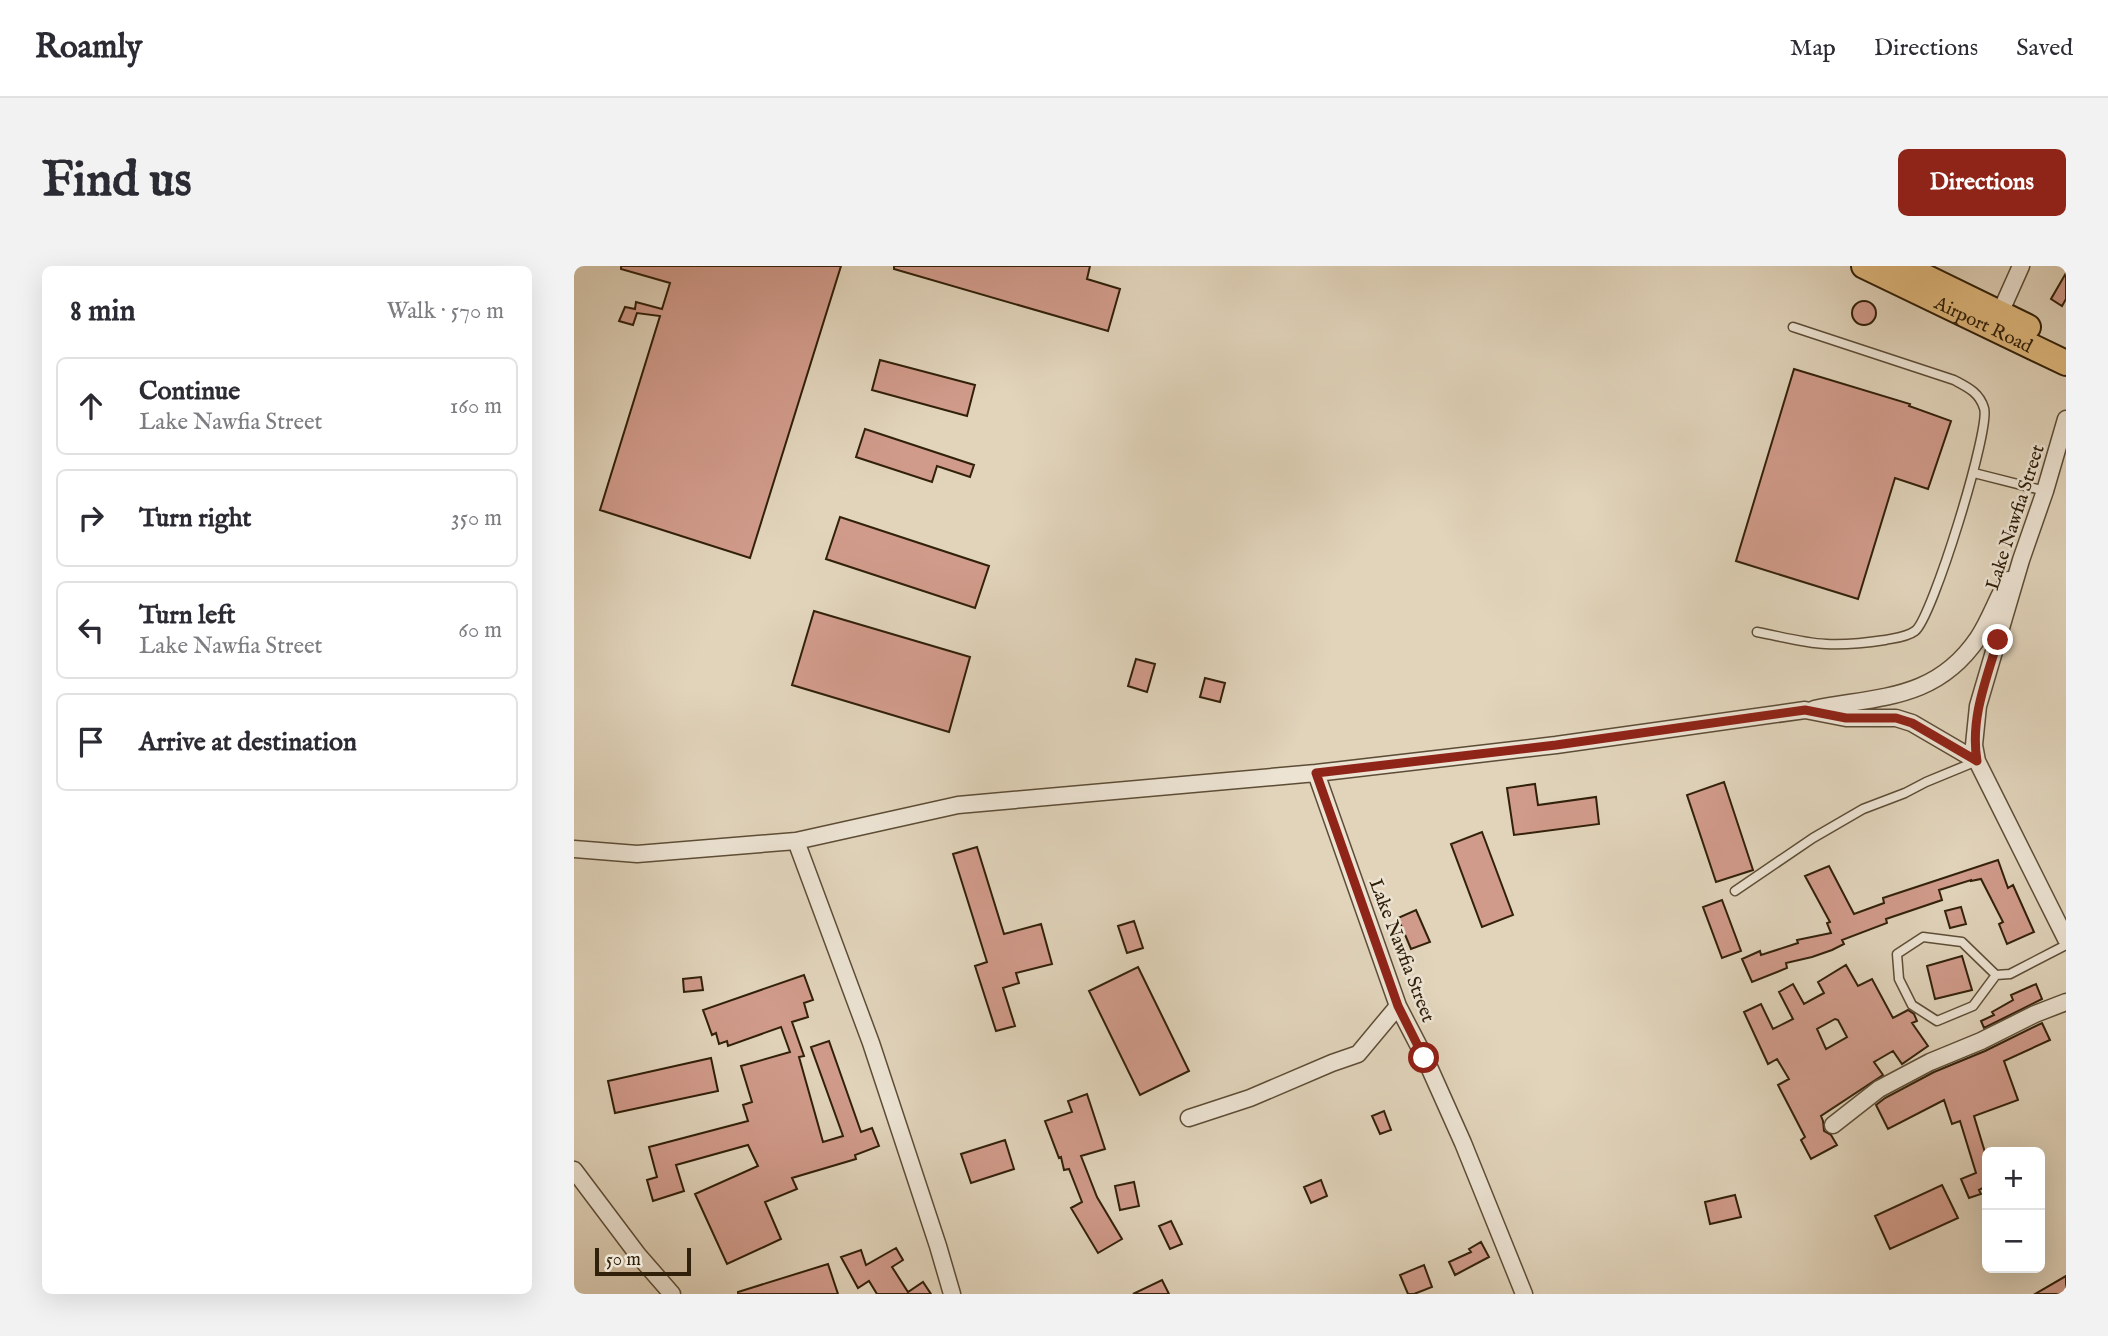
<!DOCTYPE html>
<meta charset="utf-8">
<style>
body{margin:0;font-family:"IM FELL English",serif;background:#f2f2f3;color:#2b2b33}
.controls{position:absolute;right:21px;bottom:21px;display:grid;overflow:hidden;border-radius:10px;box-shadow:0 7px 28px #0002}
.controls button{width:63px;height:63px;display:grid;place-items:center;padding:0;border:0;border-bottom:2px solid #e1e1e2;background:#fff;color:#2b2b33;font:35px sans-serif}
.scale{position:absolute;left:21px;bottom:18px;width:96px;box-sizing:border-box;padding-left:7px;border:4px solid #31200a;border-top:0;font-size:19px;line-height:24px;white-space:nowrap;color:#31200a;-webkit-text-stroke:5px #ece3d3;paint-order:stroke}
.stop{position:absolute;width:21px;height:21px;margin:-16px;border:5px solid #8f2418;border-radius:50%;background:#fff}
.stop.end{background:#8f2418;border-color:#fff;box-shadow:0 2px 7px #0008}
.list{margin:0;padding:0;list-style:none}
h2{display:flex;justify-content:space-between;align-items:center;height:91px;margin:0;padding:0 28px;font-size:30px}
h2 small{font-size:23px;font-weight:400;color:#7c7c81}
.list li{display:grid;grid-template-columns:46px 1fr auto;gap:21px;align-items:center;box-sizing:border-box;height:98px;margin:0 14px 14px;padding:0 14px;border:2px solid #e1e1e2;border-radius:10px}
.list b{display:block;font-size:26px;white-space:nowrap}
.list p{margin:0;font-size:23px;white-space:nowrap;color:#7c7c81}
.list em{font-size:23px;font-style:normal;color:#7c7c81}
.icon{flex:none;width:38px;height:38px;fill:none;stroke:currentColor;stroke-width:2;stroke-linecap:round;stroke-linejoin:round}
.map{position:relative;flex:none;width:1492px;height:1028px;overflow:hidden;border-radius:10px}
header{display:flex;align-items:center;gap:42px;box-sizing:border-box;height:98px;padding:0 35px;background:#fff;border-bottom:2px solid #e1e1e2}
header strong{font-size:33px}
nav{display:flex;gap:38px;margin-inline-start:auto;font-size:24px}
.intro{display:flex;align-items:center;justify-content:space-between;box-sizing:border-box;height:168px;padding:0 42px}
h1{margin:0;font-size:49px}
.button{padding:18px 32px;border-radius:10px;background:#8f2418;color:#fff;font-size:24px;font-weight:700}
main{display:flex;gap:42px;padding:0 42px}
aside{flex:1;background:#fff;border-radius:10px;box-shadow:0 7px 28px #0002}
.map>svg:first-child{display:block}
.building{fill:#d19b8b;stroke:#31200a;stroke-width:2;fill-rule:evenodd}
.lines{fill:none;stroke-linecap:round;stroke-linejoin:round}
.lane-casing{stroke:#5d4d36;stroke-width:11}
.street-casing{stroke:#5d4d36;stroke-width:19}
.primary-casing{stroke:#31200a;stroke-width:28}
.lane{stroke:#ece3d3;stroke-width:8}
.street{stroke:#ece3d3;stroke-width:16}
.primary{stroke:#e0ba7e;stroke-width:24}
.route{stroke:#8f2418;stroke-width:9}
.labels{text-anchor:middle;stroke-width:5;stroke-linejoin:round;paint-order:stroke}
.street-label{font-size:19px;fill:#31200a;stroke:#ece3d3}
</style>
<header>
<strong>Roamly</strong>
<nav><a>Map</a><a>Directions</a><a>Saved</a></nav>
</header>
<div class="intro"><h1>Find us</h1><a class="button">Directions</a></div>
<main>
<aside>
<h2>8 min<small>Walk · 570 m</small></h2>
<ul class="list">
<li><svg class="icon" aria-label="ahead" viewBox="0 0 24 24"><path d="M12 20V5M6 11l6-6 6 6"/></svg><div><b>Continue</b><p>Lake Nawfia Street</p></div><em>160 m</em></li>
<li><svg class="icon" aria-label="right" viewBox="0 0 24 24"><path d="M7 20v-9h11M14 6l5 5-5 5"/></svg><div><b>Turn right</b></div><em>350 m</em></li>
<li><svg class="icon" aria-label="left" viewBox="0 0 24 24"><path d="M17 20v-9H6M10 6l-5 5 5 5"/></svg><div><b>Turn left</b><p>Lake Nawfia Street</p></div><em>60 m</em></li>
<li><svg class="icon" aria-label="arrive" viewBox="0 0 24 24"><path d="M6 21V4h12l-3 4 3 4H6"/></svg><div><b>Arrive at destination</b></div></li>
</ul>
</aside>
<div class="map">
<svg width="1492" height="1028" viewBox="0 0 1492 1028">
<rect width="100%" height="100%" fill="#e1d4bb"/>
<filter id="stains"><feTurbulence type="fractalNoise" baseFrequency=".00286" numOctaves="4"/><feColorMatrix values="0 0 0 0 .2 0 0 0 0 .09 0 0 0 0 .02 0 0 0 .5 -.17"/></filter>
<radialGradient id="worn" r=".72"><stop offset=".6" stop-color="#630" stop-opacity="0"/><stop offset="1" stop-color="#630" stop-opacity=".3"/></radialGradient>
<path class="building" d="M47 0H267L176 292 26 244 86 50 63 47 59 59 45 55 51 41 61 43 62 36 88 43 96 17 47 3Z
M320 0H516L513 13 546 23 534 65 320 3Z
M1492 7V33L1488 40 1477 33Z
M1278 47a12 12 0 1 1 24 0a12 12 0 1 1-24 0Z
M306 94 401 119 393 150 298 124Z
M1220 103 1336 138 1335 140 1377 155 1354 223 1321 212 1284 333 1162 295Z
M291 163 400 199 396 211 363 200 358 216 282 191Z
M266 251 415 300 401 342 252 293Z
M240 345 396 391 375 466 218 419Z
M562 393 581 398 573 426 554 420Z
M631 412 651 417 646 436 626 431Z
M1150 516 1179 604 1142 616 1113 529Z
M961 518 964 539 1022 531 1025 558 940 569 933 522Z
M908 566 939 649 908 661 877 578Z
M403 581 430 668 467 658 478 698 442 707 445 717 429 722 441 760 422 765 401 700 413 696 379 588Z
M1424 594 1434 622 1439 619 1460 666 1433 678 1425 658 1429 656 1407 613 1397 615V614L1365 624 1368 634 1312 653 1313 657 1268 674 1270 678 1258 684 1238 691 1212 697 1213 702 1178 716 1168 693 1186 685 1187 689 1224 677 1223 674 1257 667 1253 657 1256 656 1231 610 1255 600 1280 648 1310 637 1309 632Z
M1148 634 1167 685 1148 692 1129 641Z
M1387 641 1392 658 1376 662 1371 645Z
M842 644 856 676 837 683 824 652Z
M560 655 569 682 553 687 544 660Z
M1388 690 1398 724 1361 733 1353 700Z
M1272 699 1284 720 1298 713 1319 752 1334 744 1340 748 1343 755 1338 757 1354 780 1328 798 1319 785 1300 796 1309 809 1247 850 1249 855 1250 865 1257 869 1263 879 1237 893 1227 874 1231 871 1204 819 1215 813 1203 793 1194 798 1170 746 1187 738 1199 763 1219 753 1205 726 1219 718 1230 738 1250 727 1244 716ZM1261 753 1264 754 1273 771 1252 783 1243 763Z
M564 701 615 805 566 829 515 725Z
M230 709 239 734 230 737 234 751 218 756 230 790 225 791 249 876 269 870 237 781 255 775 287 866 298 862 305 880 281 889 282 893 218 912 223 923 191 936 207 973 153 998 121 928 184 900 174 879 102 899 110 925 79 935 73 914 83 911 75 881 174 855 169 839 178 836 167 800 216 786 207 761 154 780 153 775 145 778 142 767 138 769 129 744Z
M127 711 129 724 110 726 109 713Z
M1462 718 1468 733 1410 762 1407 755 1420 749 1418 746 1439 734 1437 729Z
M1468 757 1476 774 1430 795 1444 834 1400 850 1413 893V920L1405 924 1407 928 1395 932 1387 913 1402 907 1386 855 1378 858 1370 834 1314 863 1302 839 1311 832 1360 806 1411 785Z
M137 792 144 825 41 847 34 815Z
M513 828 531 883 507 890 523 931 548 973 524 987 497 942 508 936 495 903 490 904 487 891 485 892 471 855 498 846 494 835Z
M810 845 817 864 806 868 798 850Z
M431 874 440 903 397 917 387 888Z
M747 914 753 930 737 937 730 921Z
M560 916 565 940 546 944 541 920Z
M1368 919 1384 952 1316 983 1301 950Z
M1161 929 1167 951 1136 958 1131 936Z
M597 955 608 978 596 983 585 960Z
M907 976 915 991 881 1009 875 996 897 986 895 983Z
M322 982 329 994 318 1001 334 1026 349 1016 357 1028H303L295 1015 284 1022 267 991 287 984 292 999Z
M254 998 264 1028H164V1026Z
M850 999 858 1021 840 1028H834L826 1009Z
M1492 1010V1028H1461Z
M588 1014 595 1028H559Z"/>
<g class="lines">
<g class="lane-casing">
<path id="lane" d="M1400 207 1471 225
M1183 366C1205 370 1229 377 1252 378 1271 379 1291 377 1311 374 1321 372 1333 371 1341 365 1358 353 1417 162 1410 142 1405 126 1393 121 1380 114L1219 61
M1161 625 1239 572 1289 543 1331 527 1352 516 1403 495
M1422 709 1399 740 1363 755 1338 739 1325 713 1323 688 1349 671 1388 676 1422 709 1436 708 1492 679"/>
</g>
<g class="street-casing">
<path id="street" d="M1426 47 1447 0
M1492 153 1471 225 1447 294 1404 440 1400 479 1403 495 1492 673
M1240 443C1306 430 1362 434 1404 372 1416 354 1423 332 1434 314
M742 507 824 740 851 792 889 877 950 1028
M222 575 297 777 364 980 378 1028
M0 583 63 588 222 575 384 539 742 507 982 479 1231 444 1272 452H1322L1338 457 1403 495
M615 852 676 832 758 797 784 788 824 740
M1259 859 1305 823 1356 796 1407 775 1461 748 1492 736
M0 904 64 989 98 1028"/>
</g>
<g class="primary-casing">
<g id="primary">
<path id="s1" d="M1290 0 1492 97"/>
<path d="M1329 0 1454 61"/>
</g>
</g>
<use href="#lane" class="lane"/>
<use href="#street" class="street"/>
<use href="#primary" class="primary"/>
</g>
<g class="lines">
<path class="route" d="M850 792 824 740 742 507 982 479 1231 444 1272 452H1322L1338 457 1403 495C1396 453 1412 414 1424 374"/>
</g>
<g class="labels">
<g class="street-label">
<text dy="7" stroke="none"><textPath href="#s1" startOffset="133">Airport Road</textPath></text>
<text transform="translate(1440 251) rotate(-72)" y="7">Lake Nawfia Street</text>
<text transform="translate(829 684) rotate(69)" y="7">Lake Nawfia Street</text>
</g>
</g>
<rect width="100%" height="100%" filter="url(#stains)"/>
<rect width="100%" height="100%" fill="url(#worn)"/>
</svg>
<div class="controls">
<button>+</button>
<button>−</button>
</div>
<div class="scale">50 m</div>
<div class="stop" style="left:850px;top:792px"></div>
<div class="stop end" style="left:1424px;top:374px"></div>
</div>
</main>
